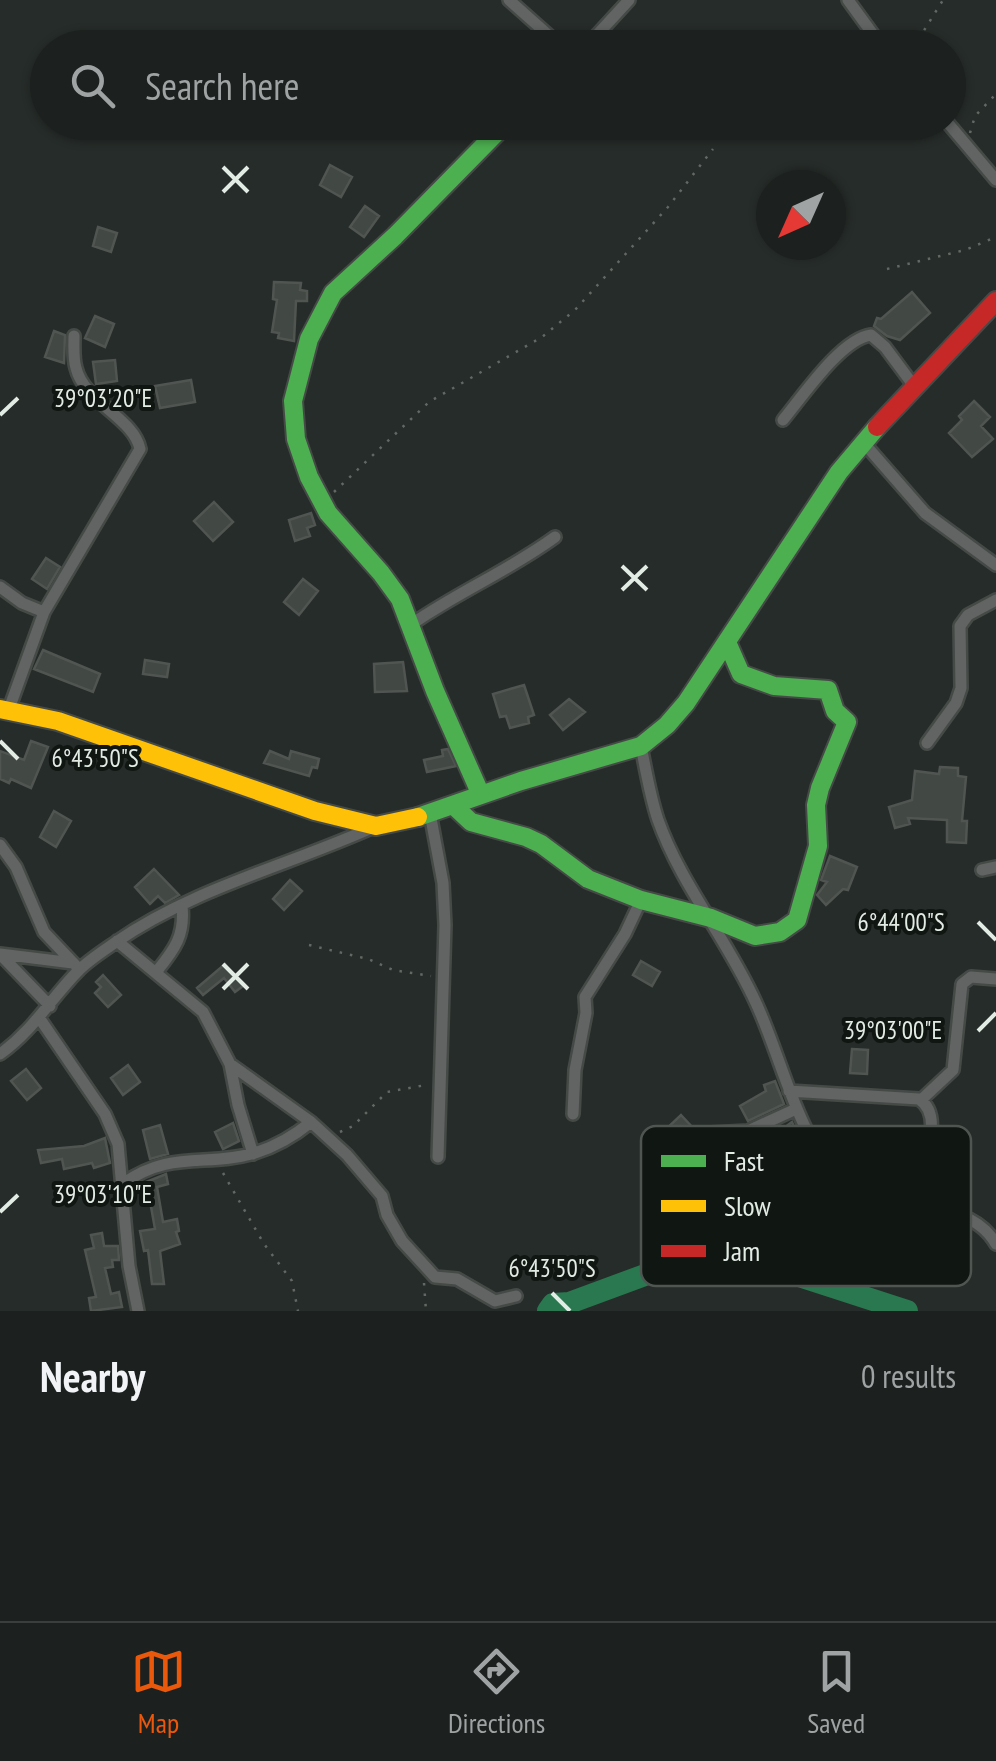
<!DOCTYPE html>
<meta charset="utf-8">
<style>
body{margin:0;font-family:"PT Sans Narrow",sans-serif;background:#292e2c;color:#f1f3f6}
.compass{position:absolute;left:756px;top:170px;width:90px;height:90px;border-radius:50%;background:#1c211f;box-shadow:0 2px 8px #0004;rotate:225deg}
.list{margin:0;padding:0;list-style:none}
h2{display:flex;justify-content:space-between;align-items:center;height:130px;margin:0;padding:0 40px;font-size:42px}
h2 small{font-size:32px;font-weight:400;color:#a0a3a4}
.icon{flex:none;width:55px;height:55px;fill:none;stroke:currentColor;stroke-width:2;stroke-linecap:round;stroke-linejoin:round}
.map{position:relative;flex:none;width:996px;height:1311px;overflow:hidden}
.search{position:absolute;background:#1c211f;box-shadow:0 2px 8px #0004;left:30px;right:30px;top:30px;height:110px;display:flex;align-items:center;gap:25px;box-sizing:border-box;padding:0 35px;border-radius:55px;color:#a0a3a4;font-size:38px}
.sheet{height:310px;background:#1c211f}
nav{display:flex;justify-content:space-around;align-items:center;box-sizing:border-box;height:140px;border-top:2px solid #3a3e3d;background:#1c211f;font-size:28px;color:#a0a3a4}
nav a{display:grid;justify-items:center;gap:5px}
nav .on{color:#ea580c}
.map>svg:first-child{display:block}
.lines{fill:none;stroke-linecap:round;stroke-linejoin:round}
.river{stroke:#297850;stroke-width:22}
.building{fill:#424844;stroke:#505552;stroke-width:2.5}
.street-casing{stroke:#454a47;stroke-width:16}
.fast-casing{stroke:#454a47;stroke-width:22}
.slow-casing{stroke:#454a47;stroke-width:22}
.jam-casing{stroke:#454a47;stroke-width:22}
.path{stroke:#646865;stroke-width:2.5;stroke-dasharray:2.5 8;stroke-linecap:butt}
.street{stroke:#626463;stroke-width:11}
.fast{stroke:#4caf50;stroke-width:18}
.slow{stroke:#ffc107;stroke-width:18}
.jam{stroke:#c62828;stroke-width:18}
.ticks{fill:none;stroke:#e3ebe5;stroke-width:4}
.key{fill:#101612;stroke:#4f5651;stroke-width:2.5}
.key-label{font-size:28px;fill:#e3ebe5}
.ticks-label{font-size:25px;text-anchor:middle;fill:#e3ebe5;stroke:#101612;stroke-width:8;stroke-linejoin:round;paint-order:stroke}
</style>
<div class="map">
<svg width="996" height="1311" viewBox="0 0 996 1311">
<rect width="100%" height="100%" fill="#262c29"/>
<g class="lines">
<path class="river" d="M548 1311 553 1304 569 1303 664 1268 690 1264 740 1273 766 1268 790 1273 907 1311"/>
</g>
<path class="building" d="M330 165 352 177 341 197 320 185Z
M365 206 379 216 364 237 350 227Z
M98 227 117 233 111 252 93 246Z
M274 282 301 283 300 290 307 291V301H296L294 341 278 338 279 333 272 332 277 300 273 299Z
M912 292 930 313 900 340 887 336 874 326 877 318 881 319Z
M95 316 114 324 105 347 85 338Z
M54 331 65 335 64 363 45 357Z
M115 360 117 381 96 384 93 362Z
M191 380 195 402 160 408 155 386Z
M974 401 990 417 981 426 993 439 972 457 949 433 962 420 959 416Z
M214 502 233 522 213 541 194 521Z
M311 513 315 525 307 528 310 536 295 541 289 520Z
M46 558 60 567 47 589 32 579Z
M303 579 318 591 299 615 284 602Z
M43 650 100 674 93 692 34 669Z
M145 660 169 664 167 677 143 674Z
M403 662 407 691 375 692 374 664Z
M524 685 534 715 528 717 529 723 510 728 506 716 500 717 493 694Z
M569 699 585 712 563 730 550 715Z
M31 741 48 747 31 788 11 779 9 783 0 779V751L24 760Z
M448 749 456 766 427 772 424 760 443 756 442 750Z
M270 751 289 759 291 751 319 759 317 768 312 767 309 776 264 763Z
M940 767 958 768V776L966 777 962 821H967L966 843 947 842V820L908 818 910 824 895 828 889 807 912 800 915 771 939 774Z
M54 811 71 821 56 847 40 837Z
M830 856 857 867 848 890 843 889 826 905 817 895 827 882 821 880Z
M154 869 179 895 165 903 158 896 150 904 135 887Z
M290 880 302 891 284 910 273 899Z
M641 961 660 972 652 986 633 975Z
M225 964 243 986 235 992 224 978 203 995 197 988Z
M103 975 121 995 108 1007 95 993 101 987 96 982Z
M852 1049 868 1050 867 1074 850 1073Z
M128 1065 140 1082 123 1095 111 1078Z
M26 1069 41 1088 27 1100 11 1081Z
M775 1081 784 1104 748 1121 740 1106 766 1091 764 1085Z
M681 1115 707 1143 711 1153 699 1157 690 1127 674 1141 664 1131Z
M792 1122 802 1144 782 1159 768 1140Z
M233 1123 239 1141 223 1149 215 1132Z
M160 1125 168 1154 150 1159 143 1130Z
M105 1138 110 1163 94 1168 92 1163 64 1169 62 1159 41 1163 38 1150 84 1146Z
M166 1174 168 1184 157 1187 163 1222 177 1219 179 1231 176 1232 180 1244 160 1251 164 1284H152L148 1250 144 1251 140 1231 155 1229 148 1190 142 1191 141 1184Z
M102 1233 104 1246H118L119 1260H112L113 1267 105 1268 111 1294 119 1292 122 1307 91 1311 89 1298 96 1297 85 1250 94 1248 91 1235Z"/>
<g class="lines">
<g class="street-casing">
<path id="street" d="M509 0 563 48
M848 0 883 48
M585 48 629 0
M947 122 996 180
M783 420C803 396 841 339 871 335L885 347 914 386
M863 442 925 513 996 565
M0 587 22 603 44 612
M412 624C458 592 510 570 555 537
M9 709 44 612 140 449C134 418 84 402 76 368 73 358 74 346 74 336
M927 743 956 703 961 688 960 626 968 615 996 600
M641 746C646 771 650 796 658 820 681 885 728 940 756 1003 775 1044 786 1089 807 1131 816 1151 825 1174 844 1188 889 1219 966 1192 996 1244
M430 813 443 883 445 925 438 1157
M0 845 16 867 44 932 79 969
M982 870 996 867
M117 941 203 1012 230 1064 311 1122 347 1155 382 1196 387 1215 402 1241 435 1277 457 1279 495 1301 516 1296
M0 954 73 963
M1 955 50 1006
M157 971C175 949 185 935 182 906
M40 1019 105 1114 118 1144 129 1266 138 1311
M0 1054C33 1031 51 998 79 970 89 960 103 951 116 942 194 888 290 865 376 826
M230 1064 238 1105 253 1154
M789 1091 919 1099C949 1118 917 1181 904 1206
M921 1100 953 1070 962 984 971 977 996 979
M573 1114 575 1070 586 1013 585 997 625 934 641 900
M710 1133 748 1131 796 1109
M124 1183C171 1150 206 1167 255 1153 277 1146 294 1136 311 1122"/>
</g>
<g class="fast-casing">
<path id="fast" d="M481 795 435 691 400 599 381 573 328 513 309 477 296 439 293 401 309 339 333 293 395 236 507 122
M454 806 471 822 526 837 541 844 588 879 641 900 711 918 755 936 780 932 797 920 818 846 816 805 820 788 847 722 835 711 828 690 774 686 741 674 727 642
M418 817 521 781 641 746 667 725 686 703 839 472 877 427"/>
</g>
<g class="slow-casing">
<path id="slow" d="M0 709 58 721 315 811 376 826 418 817"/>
</g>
<g class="jam-casing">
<path id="jam" d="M877 427 996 301"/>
</g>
<path class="path" d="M913 48 943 0
M970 133 975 116 996 94
M887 269 965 250 996 237
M334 492 429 402 542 337 575 310 668 207 713 149
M309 945 368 959 393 970 431 976
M340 1132 353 1126 387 1092 426 1085
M223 1173 264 1244 292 1281 298 1311
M424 1283 426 1311"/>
<use href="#street" class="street"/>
<use href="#fast" class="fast"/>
<use href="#slow" class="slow"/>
<use href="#jam" class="jam"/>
</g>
<path class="ticks" d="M223 167 248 192M223 192 248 167M0 415 18 398M622 566 647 590M622 590 647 566M0 741 18 759M978 922 996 940M223 964 248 989M223 989 248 964M978 1031 996 1013M0 1212 18 1195M552 1293 570 1311"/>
<rect x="641" y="1126" width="330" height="160" rx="15" class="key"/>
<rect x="661" y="1155" width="45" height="12" fill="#4caf50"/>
<rect x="661" y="1200" width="45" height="12" fill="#ffc107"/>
<rect x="661" y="1245" width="45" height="12" fill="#c62828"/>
<g class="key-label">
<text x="724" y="1171">Fast</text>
<text x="724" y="1216">Slow</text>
<text x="724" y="1261">Jam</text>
</g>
<g class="ticks-label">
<text x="103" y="407">39°03'20"E</text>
<text x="95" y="767">6°43'50"S</text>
<text x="901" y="931">6°44'00"S</text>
<text x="893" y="1039">39°03'00"E</text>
<text x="103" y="1203">39°03'10"E</text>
<text x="552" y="1277">6°43'50"S</text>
</g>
</svg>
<svg class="compass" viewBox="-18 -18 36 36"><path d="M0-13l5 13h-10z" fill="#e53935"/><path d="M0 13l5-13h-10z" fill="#a0a3a4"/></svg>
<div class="search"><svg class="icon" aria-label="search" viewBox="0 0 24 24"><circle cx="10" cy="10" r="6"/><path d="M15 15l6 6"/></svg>Search here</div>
</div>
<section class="sheet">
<h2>Nearby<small>0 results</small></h2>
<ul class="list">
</ul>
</section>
<nav>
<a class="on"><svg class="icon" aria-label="map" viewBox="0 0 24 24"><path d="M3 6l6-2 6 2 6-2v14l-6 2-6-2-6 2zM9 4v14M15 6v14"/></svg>Map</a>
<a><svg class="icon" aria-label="directions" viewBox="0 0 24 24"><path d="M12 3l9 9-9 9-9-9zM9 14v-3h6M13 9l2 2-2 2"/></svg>Directions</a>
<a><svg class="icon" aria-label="saved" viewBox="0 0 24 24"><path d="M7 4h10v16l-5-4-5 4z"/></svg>Saved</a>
</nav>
